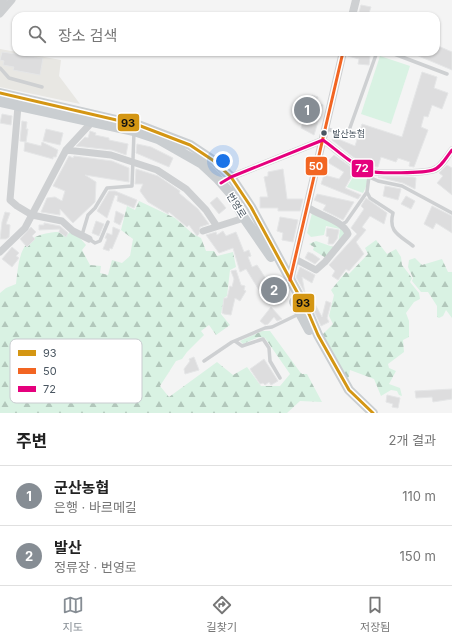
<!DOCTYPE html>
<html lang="ko">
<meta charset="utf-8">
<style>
body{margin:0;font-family:Inter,"Noto Sans KR",sans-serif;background:#f2f2f2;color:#222}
.you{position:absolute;left:223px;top:161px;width:14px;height:14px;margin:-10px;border:3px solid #fff;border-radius:50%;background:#1a73e8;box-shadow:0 0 0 6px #1a73e833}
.badge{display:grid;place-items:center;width:26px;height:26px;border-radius:50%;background:#868d94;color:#fff;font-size:13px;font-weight:700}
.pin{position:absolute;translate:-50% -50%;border:2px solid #fff;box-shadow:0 1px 4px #0006}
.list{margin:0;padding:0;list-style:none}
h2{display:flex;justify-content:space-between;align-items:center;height:52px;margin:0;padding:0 16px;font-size:17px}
h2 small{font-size:13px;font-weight:400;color:#767676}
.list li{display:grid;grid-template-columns:26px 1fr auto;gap:12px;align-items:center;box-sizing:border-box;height:60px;padding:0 16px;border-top:1px solid #e0e0e0}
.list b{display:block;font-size:15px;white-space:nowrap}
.list p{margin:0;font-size:13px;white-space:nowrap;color:#767676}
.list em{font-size:13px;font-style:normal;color:#767676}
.icon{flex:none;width:22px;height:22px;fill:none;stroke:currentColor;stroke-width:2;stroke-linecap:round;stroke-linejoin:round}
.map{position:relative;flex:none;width:452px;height:413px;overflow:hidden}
.search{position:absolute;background:#fff;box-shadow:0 1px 3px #0004;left:12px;right:12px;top:12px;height:44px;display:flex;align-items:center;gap:10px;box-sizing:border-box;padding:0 14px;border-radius:12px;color:#767676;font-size:15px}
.sheet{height:172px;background:#fff}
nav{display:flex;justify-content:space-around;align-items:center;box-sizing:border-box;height:56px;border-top:1px solid #e0e0e0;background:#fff;font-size:11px;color:#767676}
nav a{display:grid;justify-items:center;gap:2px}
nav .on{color:#868d94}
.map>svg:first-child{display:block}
.commercial{fill:#e8e7e3}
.green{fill:#d9f2e3}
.forest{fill:url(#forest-firs)}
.building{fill:#ddddde;stroke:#e5e6e7}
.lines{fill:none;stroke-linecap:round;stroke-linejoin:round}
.service{stroke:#ced0d2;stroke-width:3.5}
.minor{stroke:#ced0d2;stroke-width:7}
.tertiary{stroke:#ced0d2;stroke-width:8}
.primary{stroke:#caced1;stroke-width:10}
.bus-1-casing{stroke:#fff;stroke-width:6}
.bus-2-casing{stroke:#fff;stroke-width:6}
.bus-3-casing{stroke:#fff;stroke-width:6}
.bus-1{stroke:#d49613;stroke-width:3}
.bus-2{stroke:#f26522;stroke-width:3}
.bus-3{stroke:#e5007d;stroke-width:3}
.bus-dot{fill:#4a5661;stroke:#fff;stroke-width:1.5}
.labels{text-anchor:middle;stroke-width:3;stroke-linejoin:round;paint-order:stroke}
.bus-label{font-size:9px;fill:#4a5661;stroke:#fff;text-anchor:start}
.street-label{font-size:10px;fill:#4a5661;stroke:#fff}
.key{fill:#fff;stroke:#c9ccd0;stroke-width:1}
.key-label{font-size:11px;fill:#4a5661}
.line-badge{stroke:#fff;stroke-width:1.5}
.badge-label{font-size:11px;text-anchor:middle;font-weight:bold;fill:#fff}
.pale-badge-label{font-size:11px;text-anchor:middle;font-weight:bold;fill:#111}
</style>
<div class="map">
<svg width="452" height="413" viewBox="0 0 452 413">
<defs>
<pattern id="forest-firs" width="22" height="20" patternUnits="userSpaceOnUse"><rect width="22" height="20" fill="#d9f2e3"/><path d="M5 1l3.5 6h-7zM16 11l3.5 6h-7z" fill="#b2c7bb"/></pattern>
</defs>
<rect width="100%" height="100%" fill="#f4f4f4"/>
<path class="commercial" d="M0 49 61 60 59 76 80 104 0 87Z"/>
<path class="green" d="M380 56 410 66 391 124 361 114Z
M358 169C369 174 369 183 363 193L347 187Z
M312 213 342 227 346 232 338 244 340 229 326 226 324 235 311 237 307 233Z"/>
<path class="forest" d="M139 201 175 218 193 234 201 238 206 251H214L217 256 233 252 236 267 230 270 227 296 224 298 221 314 230 325 216 335 209 325 201 331 204 335 187 352 182 359 176 361 160 386 169 397 217 362 233 375 247 367 261 386H280L290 374 265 338 259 337 243 344 240 341 262 331H270L300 372 302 374H307L322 402 300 401 287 413H0V293L6 288 16 284C19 260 19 237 49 233 56 232 60 231 67 235L70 232 80 238 86 245 82 250 90 265 101 266 100 273 108 275 112 260 122 263 130 256 133 239 121 230 127 206 135 210Z
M376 240 387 254 396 249 401 257 402 265 412 278 410 282 419 293 420 299 414 302 406 313 409 321V337L403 340 404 352 388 364 389 368 396 371 389 384 400 388 402 396 399 395 397 391 391 390 381 396 374 379 350 370 348 381 322 335 333 324 329 316 334 295 331 290 346 272 349 274 368 254 365 248Z
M316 241 336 248 326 258 313 250 314 247 309 244Z
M415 258 422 265 442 259 448 272H452V318L446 310 443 316 439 318 437 317V306L428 292H421L412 281 413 278 408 267 409 260Z"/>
<path class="building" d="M361 5 371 7 368 16H358Z
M436 45 452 52V70L409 52H436Z
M2 52 43 58 40 75 13 70 14 67 3 65 4 61 0 60Z
M349 52H365L364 55 370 56 369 65 358 64 359 59 348 56Z
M422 72 437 77 434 88 448 93 442 109 432 105 428 117 424 116 421 127 428 130 414 167 409 166 410 162 398 158 396 162 381 157 378 167 370 166 353 157 332 140 333 137 355 146 362 124 402 137Z
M312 95 318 97 317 102 323 105 314 135 301 128Z
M2 114 12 116 11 125 0 123Z
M22 121 27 122 26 129H28L26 142 20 141Z
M46 129 63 133 60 145 43 141Z
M90 131 96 133 95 135 109 138V140L128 144 126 155 112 150 76 146 85 137 88 138Z
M25 142 41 146 42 142 58 150 56 157H53V159L24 151Z
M137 144 151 147 173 158 169 167 136 153Z
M334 155 355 170 345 188 361 195 358 199 321 184 324 175 339 179 344 172 327 162Z
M69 156 73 158 74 156 112 161 129 168V182L85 175 96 182 95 202 73 223 60 209V215L41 212 47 198 55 197 62 201 65 191 53 186Z
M447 165 452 168V195L437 183 443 176 439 173Z
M136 169 158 176 180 191 179 193 198 209 209 224 200 227 199 234 197 236 189 225 187 227 169 212 168 214 148 202 140 191 143 184H135Z
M283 169 287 199H303L300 211H278V208H260V197H268L264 177 268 176V172Z
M378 177H413L416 178 415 189 403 183Z
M385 186 401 189 398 200 383 196Z
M109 191H115L137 200 134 208 117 201 118 196 115 195 107 218 97 211Z
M317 194 354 202 343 220 323 210 326 205 314 200Z
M406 196 415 201 411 209 401 204Z
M217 197 226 208 219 214 210 203Z
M366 198 387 213 384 224 370 216 362 227 366 230 356 242 364 254 349 271 346 269 338 280 332 276 335 271 329 265 357 234 351 228 364 209 361 206Z
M432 206 452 216V233L436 223 433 229 424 224Z
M116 211 124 215 120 225 114 222Z
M5 212 10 213 6 224 10 225 9 237 6 239H0L2 222Z
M280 217 298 220 293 242 282 240 283 233 277 231Z
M96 221 104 224 99 236 92 233Z
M44 223 60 226 68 233 66 237 59 232 60 229 39 230V225H44Z
M31 227 36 232 32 236 35 239 27 247 20 239Z
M113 227 120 230 112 249 110 248 109 251 103 249 107 239 105 238 107 233 112 235Z
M327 228 339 230 337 239 333 244H328L329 237 326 236Z
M223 231 226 236 236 232 244 252 249 250 251 256 248 257 252 267 257 265 272 288 262 295 246 269 240 272 233 248 219 253 206 235 216 232 217 235Z
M12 247 19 253 16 256 19 258 12 267 2 259Z
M308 252 313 254 320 259 315 264 305 258Z
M300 267 315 275 312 283 302 277 305 293 296 277Z
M236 270 241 285 245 286 244 290 246 291 240 301 235 298 231 315 224 314 222 313 224 298H227L230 286 232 287 234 279 231 271Z
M310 295 322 317 326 301 331 303 327 318 329 322 321 326 308 298Z
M271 307 282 319 277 321 274 317 268 324 265 325 260 321Z
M194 357 199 370 185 374 184 369 190 361 189 359Z
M264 359 278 381 271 385 269 382 265 385 263 383 260 384 250 369Z
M452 389V399L433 402 432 397 416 398 415 391Z
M387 395 400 398 398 408 392 407 393 404 386 402Z"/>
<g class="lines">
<path class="service" d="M389 52 447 74
M0 68 9 78 42 87
M325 128 347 136 377 52
M369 177 378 181 402 186 452 213
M367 192 370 198 393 213C388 232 399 235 413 246
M342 224 346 222 367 192 369 176
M82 235 88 215 95 208 107 188 132 186 134 132
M89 239 95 243 100 241 108 222
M235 341 242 346 263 339 269 348 270 361 280 378
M204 361 232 342 265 328 272 327 299 314"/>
<path class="minor" d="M0 14 12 0
M18 106 10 200 17 206 32 215 62 221 73 231 89 239
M66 150 111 155 157 170 186 189 206 210 216 225
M221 183 231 177 323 140C337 150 352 165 369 171 377 174 425 173 433 170 441 168 447 156 452 150
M203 231 244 218
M0 252 25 228 66 150 92 122
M295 259 316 270 325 262 348 234C344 221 320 216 307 207"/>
<path class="tertiary" d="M0 10 3 0
M352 16 356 0
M290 280 343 52"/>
<path class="primary" d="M0 93 138 125 190 145 214 161 231 177 251 207 309 314 318 335 349 390 373 413
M0 102 134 131 158 139 202 164 217 178 231 194 244 218 271 257
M294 302 309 330"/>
<g class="bus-1-casing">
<path id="bus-1" d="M0 93 138 125 190 145 214 161 231 177 251 207 309 314 318 335 349 390 373 413"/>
</g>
<g class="bus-2-casing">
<path id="bus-2" d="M290 280 343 52"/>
</g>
<g class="bus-3-casing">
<path id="bus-3" d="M221 183 231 177 323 140C337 150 352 165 369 171 377 174 425 173 433 170 441 168 447 156 452 150"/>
</g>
<use href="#bus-1" class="bus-1"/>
<use href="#bus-2" class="bus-2"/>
<use href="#bus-3" class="bus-3"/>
</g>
<circle class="bus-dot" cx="324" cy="133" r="3.5"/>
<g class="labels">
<g class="bus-label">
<text x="332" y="137">발산농협</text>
</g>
<g class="street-label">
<text transform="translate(237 205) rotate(58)" y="4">번영로</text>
</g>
</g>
<rect x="10" y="339" width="132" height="64" rx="6" class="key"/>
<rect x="18" y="350" width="18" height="6" fill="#d49613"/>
<rect x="18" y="368" width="18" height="6" fill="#f26522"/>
<rect x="18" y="386" width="18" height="6" fill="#e5007d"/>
<g class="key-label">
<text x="43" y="357">93</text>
<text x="43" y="375">50</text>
<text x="43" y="393">72</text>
</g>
<g class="line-badge">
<rect x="117" y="113" width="23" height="19" rx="4" fill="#d49613"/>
<rect x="305" y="156" width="23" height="20" rx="4" fill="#f26522"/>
<rect x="351" y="159" width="23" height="19" rx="4" fill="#e5007d"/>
<rect x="292" y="293" width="23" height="20" rx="4" fill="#d49613"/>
</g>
<g class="badge-label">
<text x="316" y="170">50</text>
<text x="362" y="172">72</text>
</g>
<g class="pale-badge-label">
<text x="128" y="127">93</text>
<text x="303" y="307">93</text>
</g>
</svg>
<div class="you"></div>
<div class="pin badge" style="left:307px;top:110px">1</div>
<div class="pin badge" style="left:274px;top:290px">2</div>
<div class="search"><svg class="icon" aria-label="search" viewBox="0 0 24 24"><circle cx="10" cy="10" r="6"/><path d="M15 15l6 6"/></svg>장소 검색</div>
</div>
<section class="sheet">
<h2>주변<small>2개 결과</small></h2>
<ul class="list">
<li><span class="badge">1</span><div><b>군산농협</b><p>은행 · 바르메길</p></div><em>110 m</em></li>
<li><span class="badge">2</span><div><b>발산</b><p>정류장 · 번영로</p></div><em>150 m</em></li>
</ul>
</section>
<nav>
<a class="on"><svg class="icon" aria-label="map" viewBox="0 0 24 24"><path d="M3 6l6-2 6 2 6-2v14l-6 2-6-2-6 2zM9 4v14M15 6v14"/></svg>지도</a>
<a><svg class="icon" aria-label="directions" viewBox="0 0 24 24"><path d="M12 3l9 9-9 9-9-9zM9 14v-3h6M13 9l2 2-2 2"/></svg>길찾기</a>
<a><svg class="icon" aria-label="saved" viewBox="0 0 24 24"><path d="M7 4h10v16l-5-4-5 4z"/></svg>저장됨</a>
</nav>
